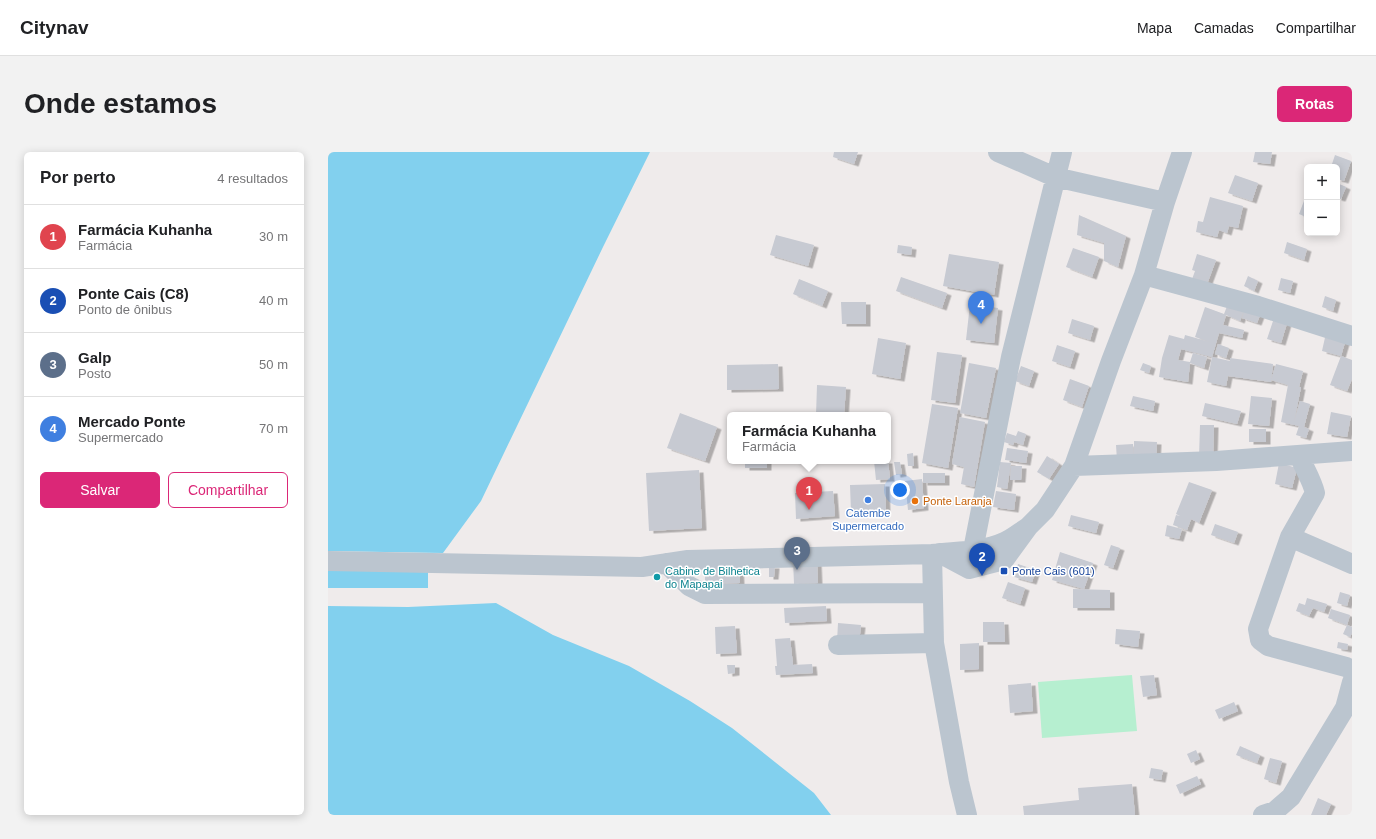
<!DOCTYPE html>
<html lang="pt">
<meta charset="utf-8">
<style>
body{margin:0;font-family:Helvetica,sans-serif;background:#f2f2f2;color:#202124}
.controls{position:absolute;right:12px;top:12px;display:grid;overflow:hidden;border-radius:6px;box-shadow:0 2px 10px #0003}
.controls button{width:36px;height:36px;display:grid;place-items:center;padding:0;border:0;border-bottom:1px solid #e0e0e0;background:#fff;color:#202124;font:20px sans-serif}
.you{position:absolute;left:572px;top:338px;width:14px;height:14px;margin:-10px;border:3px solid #fff;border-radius:50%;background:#1a73e8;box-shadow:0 0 0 6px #1a73e833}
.badge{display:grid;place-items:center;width:26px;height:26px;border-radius:50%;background:#db2777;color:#fff;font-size:13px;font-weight:700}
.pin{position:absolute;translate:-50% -33px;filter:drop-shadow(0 1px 2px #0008)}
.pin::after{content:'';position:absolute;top:21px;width:14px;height:12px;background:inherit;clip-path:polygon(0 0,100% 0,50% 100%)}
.popup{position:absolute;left:399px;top:260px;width:164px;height:52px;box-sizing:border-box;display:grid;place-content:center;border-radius:6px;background:#fff;filter:drop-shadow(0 1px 3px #0005);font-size:13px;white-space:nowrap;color:#757577}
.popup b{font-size:15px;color:#202124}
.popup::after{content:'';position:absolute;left:50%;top:100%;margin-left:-8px;border:8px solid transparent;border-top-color:#fff}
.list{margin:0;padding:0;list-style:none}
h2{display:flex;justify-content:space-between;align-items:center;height:52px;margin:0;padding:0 16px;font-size:17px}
h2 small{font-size:13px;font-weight:400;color:#757577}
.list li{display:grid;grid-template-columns:26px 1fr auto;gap:12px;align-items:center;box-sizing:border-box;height:64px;padding:0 16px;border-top:1px solid #e0e0e0}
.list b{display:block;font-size:15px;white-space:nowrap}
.list p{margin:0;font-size:13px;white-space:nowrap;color:#757577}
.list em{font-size:13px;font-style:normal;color:#757577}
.actions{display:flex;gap:8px;padding:12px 16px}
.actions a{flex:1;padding:9px 0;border:1px solid #db2777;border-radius:6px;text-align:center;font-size:14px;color:#db2777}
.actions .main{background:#db2777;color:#fff}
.map{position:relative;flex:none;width:1024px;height:663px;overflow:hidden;border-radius:6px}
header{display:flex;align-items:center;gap:24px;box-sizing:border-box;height:56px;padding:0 20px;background:#fff;border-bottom:1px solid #e0e0e0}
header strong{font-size:19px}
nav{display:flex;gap:22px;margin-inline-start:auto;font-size:14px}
.intro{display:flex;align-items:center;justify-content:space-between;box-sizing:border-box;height:96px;padding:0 24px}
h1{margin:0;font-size:28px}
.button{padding:10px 18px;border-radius:6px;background:#db2777;color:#fff;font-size:14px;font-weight:700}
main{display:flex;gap:24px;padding:0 24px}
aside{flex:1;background:#fff;border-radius:6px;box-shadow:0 2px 10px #0003}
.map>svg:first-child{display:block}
.green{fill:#b6efd0}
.water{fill:#82d0ee}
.building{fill:#c7cad2;filter:url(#shadow)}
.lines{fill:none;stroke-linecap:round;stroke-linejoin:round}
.minor{stroke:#bbc5cf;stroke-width:20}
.shop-dot{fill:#3f7fe0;stroke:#fff;stroke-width:1.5}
.food-dot{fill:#e8710a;stroke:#fff;stroke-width:1.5}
.transit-dot{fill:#1a4fb4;stroke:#fff;stroke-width:1.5}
.culture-dot{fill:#0f9aa8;stroke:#fff;stroke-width:1.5}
.labels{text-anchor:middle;stroke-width:3;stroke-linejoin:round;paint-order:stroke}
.food-label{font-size:11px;fill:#c56008;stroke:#fff;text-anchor:start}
.shop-label{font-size:11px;fill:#366cbe;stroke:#fff}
.culture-label{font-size:11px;fill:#0d838f;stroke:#fff;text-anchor:start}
.transit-label{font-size:11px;fill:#164399;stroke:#fff;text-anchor:start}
</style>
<header>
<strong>Citynav</strong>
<nav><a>Mapa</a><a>Camadas</a><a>Compartilhar</a></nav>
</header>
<div class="intro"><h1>Onde estamos</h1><a class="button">Rotas</a></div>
<main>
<aside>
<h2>Por perto<small>4 resultados</small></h2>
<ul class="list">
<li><span class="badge" style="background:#e0444e">1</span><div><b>Farmácia Kuhanha</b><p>Farmácia</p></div><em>30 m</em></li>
<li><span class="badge" style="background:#1a4fb4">2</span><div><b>Ponte Cais (C8)</b><p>Ponto de ônibus</p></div><em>40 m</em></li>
<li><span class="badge" style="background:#5c6f8a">3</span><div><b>Galp</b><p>Posto</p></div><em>50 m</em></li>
<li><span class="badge" style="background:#3f7fe0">4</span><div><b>Mercado Ponte</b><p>Supermercado</p></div><em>70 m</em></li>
</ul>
<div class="actions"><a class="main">Salvar</a><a>Compartilhar</a></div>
</aside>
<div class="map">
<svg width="1024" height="663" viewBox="0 0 1024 663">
<defs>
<filter id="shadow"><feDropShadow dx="4.5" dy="2.5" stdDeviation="0" flood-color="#0004"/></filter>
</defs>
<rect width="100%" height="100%" fill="#efebeb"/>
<path class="green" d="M804 523 809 579 714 586 710 530Z"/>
<path class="water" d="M0 0H322L275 95 153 349 115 401 0 399Z
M0 418 100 420V436H0Z
M168 451 225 483 301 514 362 549 404 576 486 641 503 663H0V454L80 455Z"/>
<path class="building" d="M506 0H530L526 12 505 5Z
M927 0H944L942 12 925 10Z
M1007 3 1023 9 1016 29 1009 27V15H1003Z
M907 23 930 31 924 49 900 41Z
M1009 31 1018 35 1013 47 1009 46Z
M979 41V61L978 65 971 62Z
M882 45 915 54 910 76 901 74 899 81 891 78 889 85 868 80 870 69 875 70Z
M751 63 798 84 790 115 776 109V91L749 83Z
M448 83 486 93 480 114 442 103Z
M959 90 979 97 976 108 956 101Z
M570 93 584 95 583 103 569 101Z
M745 96 771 105 764 125 738 115Z
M621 102 671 110 666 143 615 134Z
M869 102 888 108 878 135 863 130 867 119 864 118Z
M920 124 930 129 926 139 916 134Z
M573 125 619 141 614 156 568 139Z
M953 126 965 129 962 141 950 138Z
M471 127 500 139 494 154 465 142Z
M903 144 919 151 912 169 898 163 895 173 916 178 914 186 891 181 884 205 853 197 850 208 862 210 865 201 879 205 876 216 862 211 860 230 831 225 834 206 841 183 856 187 857 183 882 190 867 185 877 155 896 162Z
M997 144 1008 148 1005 159 994 155Z
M513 150H538V172H514Z
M642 152 670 156 666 191 638 188Z
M918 153 934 158 929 171 914 166Z
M947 163 960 168 953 191 939 187Z
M744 167 766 174 762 188 740 181Z
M998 181 1018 187 1013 204 994 199Z
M550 186 578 191 572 227 544 222Z
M890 192 901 196 898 206 887 202Z
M729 193 747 199 742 215 724 209Z
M609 200 634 203 627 251 603 248Z
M1013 204 1024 208V227L1019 239 1002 233Z
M884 205 902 209V206L945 212 943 230 900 224 898 234 879 230Z
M641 211 668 216 658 266 632 261Z
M815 211 823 214 821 221 812 218Z
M450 212 451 237 399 238V213Z
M948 212 975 219 971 235H973L966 270 972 249 982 252 976 275 981 277 978 286 968 283 971 274 953 270 960 233 943 228Z
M693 214 706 219 701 234 687 229Z
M742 227 761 234 754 255 735 248Z
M489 233 518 235 516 263H488Z
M805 244 827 249 825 259 802 254Z
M923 244 944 246 941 274 920 272Z
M877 251 913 259 909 272 874 264Z
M604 252 630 256 620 316 594 311Z
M1003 260 1023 264 1019 285 999 282Z
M352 261 389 275 377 309 339 296Z
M632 265 657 270 646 335 633 332 636 315 624 312Z
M872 273H886L885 306H871Z
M921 277H938V290H921Z
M690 279 698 282 695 293 686 290 685 293 676 290 679 281 688 284Z
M806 289 829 290 828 309H789L788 293 805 292 806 304Z
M679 296 700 299 698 311 677 308Z
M585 301 586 314H580L579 302Z
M719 304 731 312 721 327 709 320Z
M417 309H439V316H417Z
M546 309H560L562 327 548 328Z
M566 310H572L574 322 568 323Z
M672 310 683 311 679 337 669 335Z
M951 311 969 316 964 336 947 332Z
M683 314H694L693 328H682Z
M371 318 374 376 321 379 318 321Z
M595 321H617V331H595Z
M594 327 596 356 580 358 577 329Z
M861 330 884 338 871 371 863 367 859 378 845 373 848 363 852 364 848 362Z
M557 332 558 359 523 360 522 333Z
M505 339 507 364 468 367 467 341Z
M668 339 688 342 686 358 665 355Z
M743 363 771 370 768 381 740 374Z
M887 372 910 380 906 391 883 383Z
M839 373 854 377 851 387 837 384Z
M783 393 792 396 785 416 776 413Z
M732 400 765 411 756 437 724 428Z
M489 407 490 431 466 432 465 408Z
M411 411 412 431 377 432V413Z
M690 412 708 418 704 430 686 425Z
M441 414H447L446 425H441Z
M680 430 697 436 692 452 674 446Z
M745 437 782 438V456H745Z
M1012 440 1022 443 1019 454 1009 451Z
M979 446 999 452 996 460 985 456 981 464 968 459 971 451 977 453Z
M498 454 499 469 457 471 456 456Z
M1003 457 1022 463 1019 473 1000 466Z
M655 470H676L677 490H655Z
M510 471 533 473 531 491 509 489Z
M1019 473 1024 475V481L1022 485 1015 482Z
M407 474 409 501 388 502 387 475Z
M788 477 812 479 810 495 787 492Z
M462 486 465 513 484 512 485 521 448 523 447 514H449L447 487Z
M1010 490 1020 492 1019 498 1009 496Z
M651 491V517L632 518V492Z
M399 513H407V521L400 522Z
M826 523 829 543 815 545 812 524Z
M703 531 705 559 682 561 680 533Z
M906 550 910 559 891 567 887 558Z
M912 594 932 603 929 611 908 603Z
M868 598 872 607 863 611 859 602Z
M942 606 954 609 948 631 936 627Z
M823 616 835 618 833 628 821 626Z
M869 624 873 632 852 642 848 633Z
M804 632 807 663H696L695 654 751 648 750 636Z
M990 646 1003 652 998 663H983Z"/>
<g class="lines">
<path class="minor" d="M670 0 727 25 837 50
M816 123 930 154 1024 184
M971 303C976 316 984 328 987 341L962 385 930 477 932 488 940 494 1018 515 1024 518
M746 314 888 309 1024 299
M962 385 1024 412
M645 398 683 205 734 0
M611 401 641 417 676 408 700 375 717 358 746 314 783 209 816 123 837 50 854 0
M604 402 606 491 631 630 639 663
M0 409 314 415 360 408 604 402C628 399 654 400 676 390 684 387 692 380 700 375
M338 411 361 434 377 442 604 441
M510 493 606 491
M935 663 947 659 963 645 1017 556 1024 530"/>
</g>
<circle class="shop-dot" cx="540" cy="348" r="4"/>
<circle class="food-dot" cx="587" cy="349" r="4"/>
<rect class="transit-dot" x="672" y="415" width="8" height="8" rx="2"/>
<circle class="culture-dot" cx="329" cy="425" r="4"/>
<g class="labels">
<g class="food-label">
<text x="595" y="353">Ponte Laranja</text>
</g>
<g class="shop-label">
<text x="540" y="365">Catembe<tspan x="540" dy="13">Supermercado</tspan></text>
</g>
<g class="culture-label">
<text x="337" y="423">Cabine de Bilhetica<tspan x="337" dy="13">do Mapapai</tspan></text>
</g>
<g class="transit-label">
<text x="684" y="423">Ponte Cais (601)</text>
</g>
</g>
</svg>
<div class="controls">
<button>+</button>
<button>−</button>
</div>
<div class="you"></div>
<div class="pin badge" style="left:481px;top:358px;background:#e0444e">1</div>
<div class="popup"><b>Farmácia Kuhanha</b>Farmácia</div>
<div class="pin badge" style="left:654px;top:424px;background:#1a4fb4">2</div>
<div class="pin badge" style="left:469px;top:418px;background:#5c6f8a">3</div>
<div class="pin badge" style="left:653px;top:172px;background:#3f7fe0">4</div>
</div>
</main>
